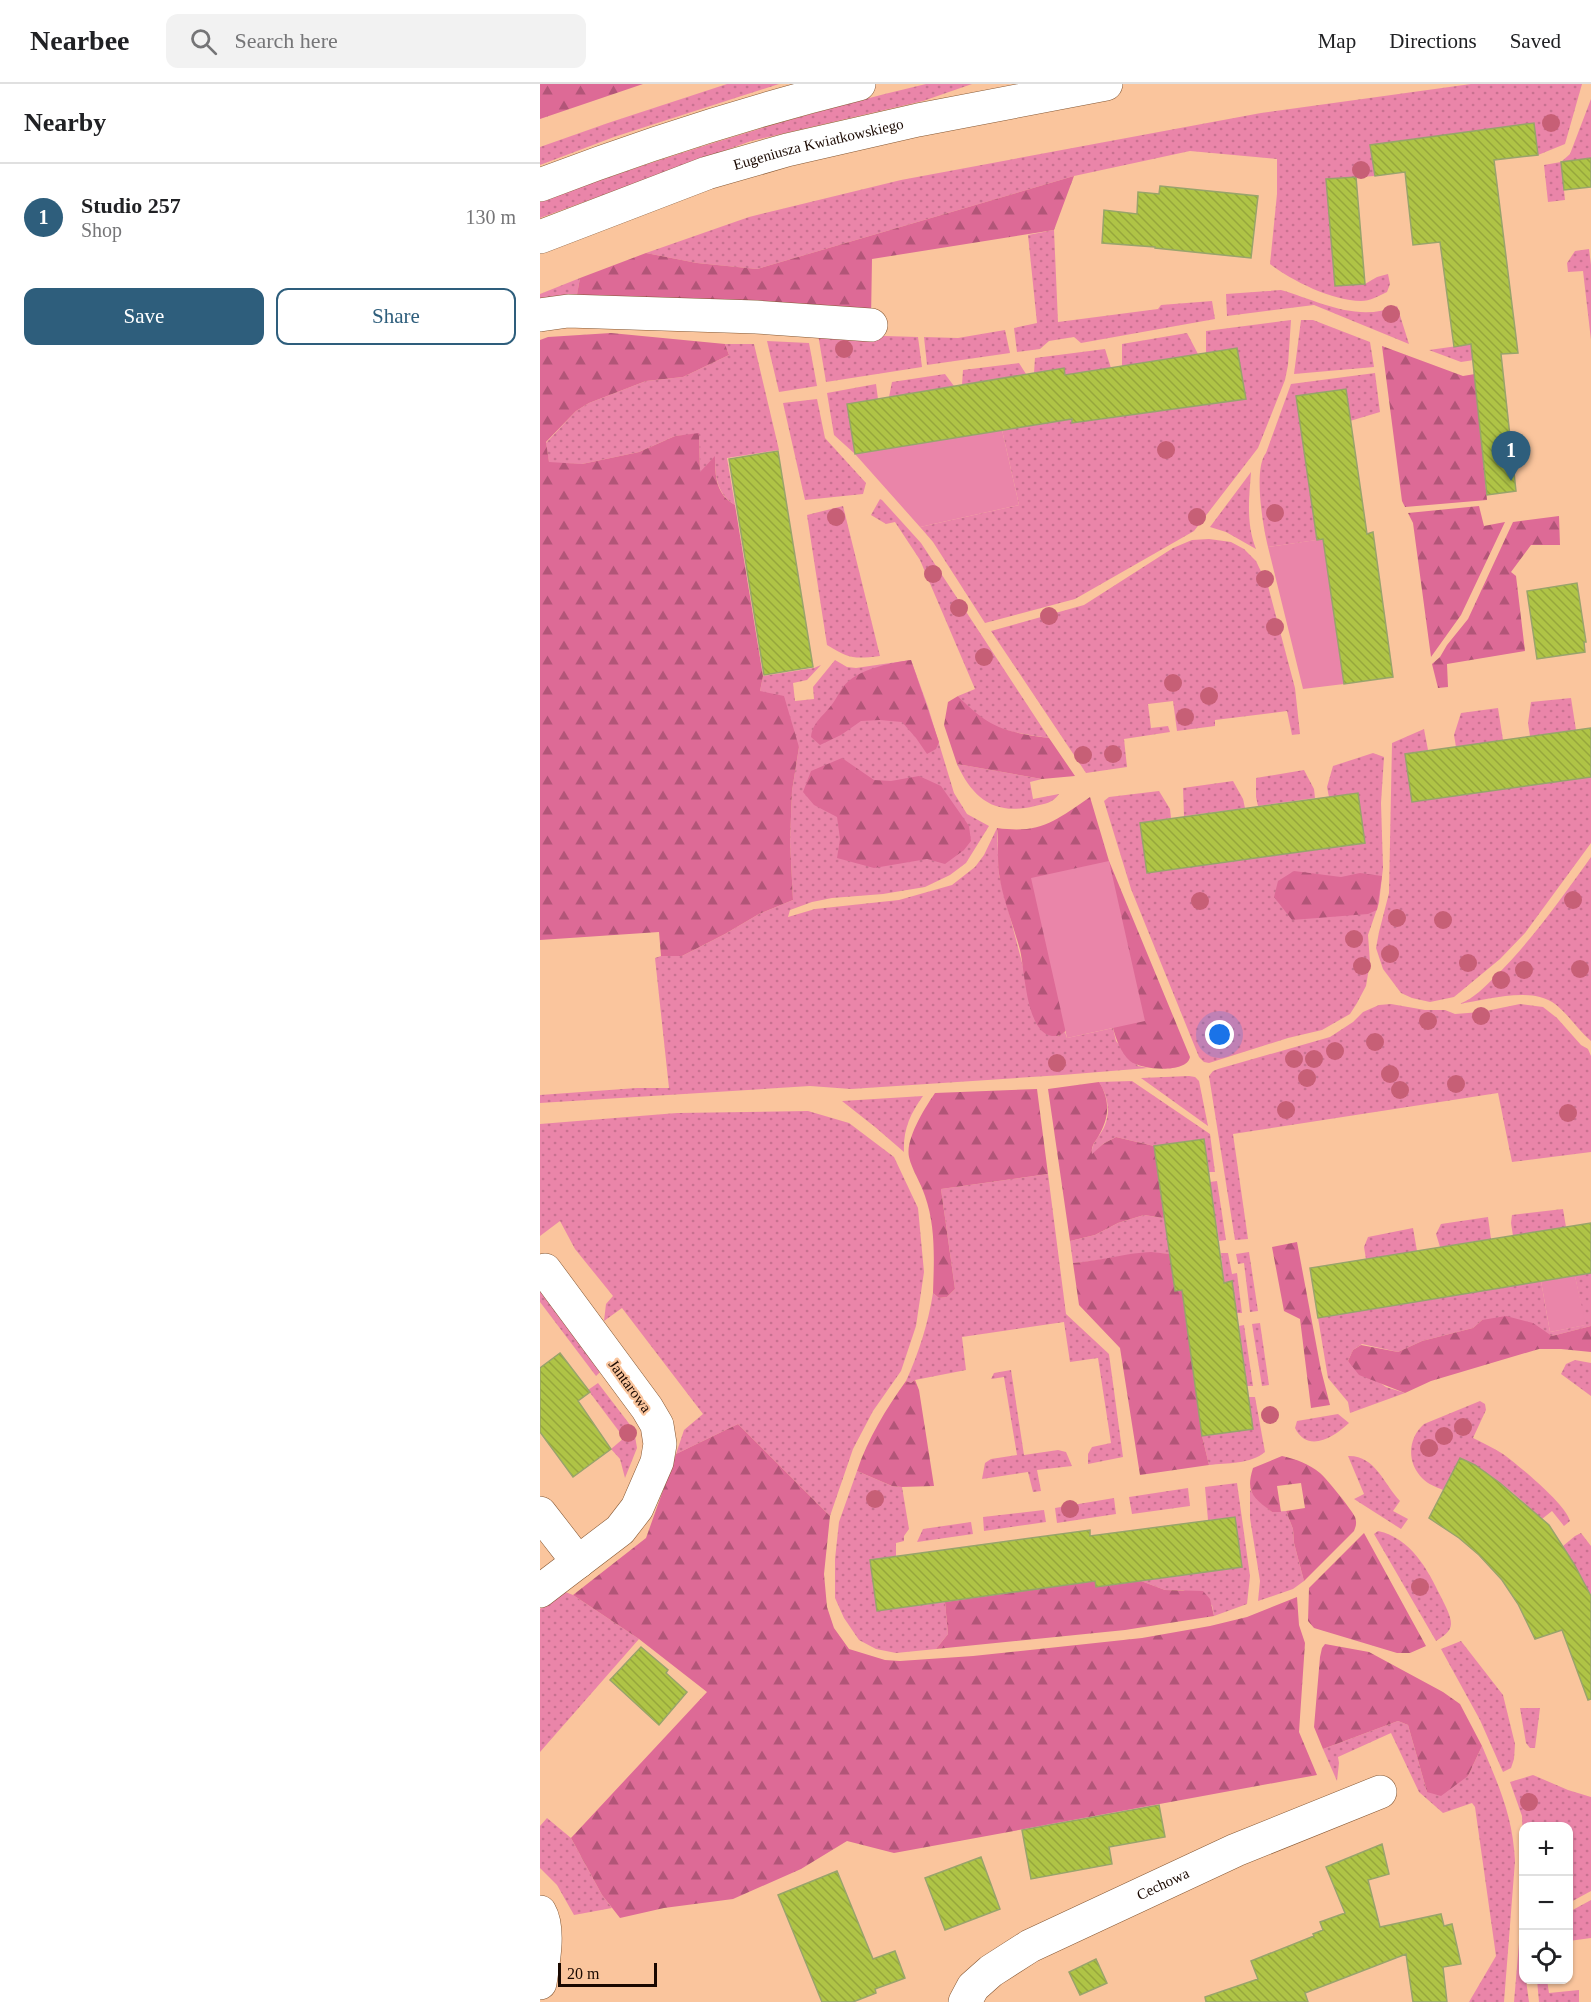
<!DOCTYPE html>
<meta charset="utf-8">
<style>
body{margin:0;font-family:Georgia,serif;background:#f2f2f2;color:#202124}
.controls{position:absolute;right:18px;bottom:18px;display:grid;overflow:hidden;border-radius:12px;box-shadow:0 2px 4px #0004}
.controls button{width:54px;height:54px;display:grid;place-items:center;padding:0;border:0;border-bottom:2px solid #e0e0e0;background:#fff;color:#202124;font:30px sans-serif}
.scale{position:absolute;left:18px;bottom:15px;width:99px;box-sizing:border-box;padding-left:6px;border:3px solid #190800;border-top:0;font-size:16px;line-height:21px;white-space:nowrap;color:#190800;-webkit-text-stroke:4px #fac59d;paint-order:stroke}
.you{position:absolute;left:680px;top:951px;width:21px;height:21px;margin:-15px;border:4px solid #fff;border-radius:50%;background:#1a73e8;box-shadow:0 0 0 9px #1a73e833}
.badge{display:grid;place-items:center;width:39px;height:39px;border-radius:50%;background:#2e5e7c;color:#fff;font-size:20px;font-weight:700}
.pin{position:absolute;translate:-50% -50px;filter:drop-shadow(0 2px 3px #0008)}
.pin::after{content:'';position:absolute;top:32px;width:21px;height:18px;background:inherit;clip-path:polygon(0 0,100% 0,50% 100%)}
.list{margin:0;padding:0;list-style:none}
h2{display:flex;justify-content:space-between;align-items:center;height:78px;margin:0;padding:0 24px;font-size:26px}
h2 small{font-size:20px;font-weight:400;color:#757577}
.list li{display:grid;grid-template-columns:39px 1fr auto;gap:18px;align-items:center;box-sizing:border-box;height:108px;padding:0 24px;border-top:2px solid #e0e0e0}
.list b{display:block;font-size:22px;white-space:nowrap}
.list p{margin:0;font-size:20px;white-space:nowrap;color:#757577}
.list em{font-size:20px;font-style:normal;color:#757577}
.actions{display:flex;gap:12px;padding:18px 24px}
.actions a{flex:1;padding:14px 0;border:2px solid #2e5e7c;border-radius:12px;text-align:center;font-size:21px;color:#2e5e7c}
.actions .main{background:#2e5e7c;color:#fff}
.icon{flex:none;width:33px;height:33px;fill:none;stroke:currentColor;stroke-width:2;stroke-linecap:round;stroke-linejoin:round}
.map{position:relative;flex:none;width:1051px;height:1918px;overflow:hidden}
header{display:flex;align-items:center;gap:36px;box-sizing:border-box;height:84px;padding:0 30px;background:#fff;border-bottom:2px solid #e0e0e0}
header strong{font-size:28px}
nav{display:flex;gap:33px;margin-inline-start:auto;font-size:21px}
.search{width:420px;height:54px;background:#f2f2f2;display:flex;align-items:center;gap:15px;box-sizing:border-box;padding:0 21px;border-radius:12px;color:#757577;font-size:22px}
main{display:flex}
aside{flex:1;background:#fff}
.map>svg:first-child{display:block}
.grass{fill:url(#grass-dots)}
.forest{fill:url(#forest-firs)}
.garden{fill:#ea85a9}
.building{fill:url(#building-back-hatch);stroke:#98a46a;stroke-width:1.5}
.lines{fill:none;stroke-linecap:round;stroke-linejoin:round}
.minor-casing{stroke:#855732;stroke-width:34}
.major-casing{stroke:#855732;stroke-width:34}
.minor{stroke:#fff;stroke-width:33}
.major{stroke:#fff;stroke-width:33}
.tree{fill:#c75f76}
.labels{text-anchor:middle;stroke-width:4.5;stroke-linejoin:round;paint-order:stroke}
.street-label{font-size:15px;fill:#190800;stroke:#fac59d}
</style>
<header>
<strong>Nearbee</strong>
<div class="search"><svg class="icon" aria-label="search" viewBox="0 0 24 24"><circle cx="10" cy="10" r="6"/><path d="M15 15l6 6"/></svg>Search here</div>
<nav><a>Map</a><a>Directions</a><a>Saved</a></nav>
</header>
<main>
<aside>
<h2>Nearby<small></small></h2>
<ul class="list">
<li><span class="badge">1</span><div><b>Studio 257</b><p>Shop</p></div><em>130 m</em></li>
</ul>
<div class="actions"><a class="main">Save</a><a>Share</a></div>
</aside>
<div class="map">
<svg width="1051" height="1918" viewBox="0 0 1051 1918">
<defs>
<pattern id="grass-dots" width="8" height="8" patternUnits="userSpaceOnUse" patternTransform="scale(1.5)"><rect width="8" height="8" fill="#ea85a9"/><path d="M2 2h.1M6 6h.1" fill="none" stroke="#c87190" stroke-width="1.8" stroke-linecap="round"/></pattern>
<pattern id="forest-firs" width="22" height="20" patternUnits="userSpaceOnUse" patternTransform="scale(1.5)"><rect width="22" height="20" fill="#dd6a96"/><path d="M5 1l3.5 6h-7zM16 11l3.5 6h-7z" fill="#b25578"/></pattern>
<pattern id="building-back-hatch" width="6" height="6" patternUnits="userSpaceOnUse" patternTransform="scale(1.5)"><rect width="6" height="6" fill="#afc446"/><path d="M-1 5l2 2M0 0l6 6M5-1l2 2" fill="none" stroke="#96a73c"/></pattern>
</defs>
<rect width="100%" height="100%" fill="#fac59d"/>
<path class="grass" d="M187 0H239L74 53 0 81V63L68 39Z
M386 0H432L383 17 211 57 0 134V117C127 72 255 31 386 0Z
M931 0H1042L1025 60 998 71 994 39 831 61 835 92 786 95 795 202 825 200 837 193 848 190 850 200 847 208C839 212 830 217 821 217 793 217 752 197 730 180L737 110V75L650 67 534 92 217 185 157 179 106 169 209 133 361 96 721 29Z
M1051 15V74L1021 78 1025 116 1008 118 1004 81 1021 78 1030 70Z
M514 146 518 238 618 225 621 221 672 217 675 235 541 259 534 253 509 257 500 265 477 268 474 244 497 239 488 151Z
M1049 165 1051 181V256L1043 187 1028 188 1027 179 1035 167Z
M40 194 36 216 0 219V210Z
M741 206C779 217 817 239 857 222L869 260 774 221 687 232 686 210Z
M751 236 748 281 745 296 718 364 654 447 535 515 445 539 393 458 380 443 479 421 462 346 532 335 533 339 706 315 697 265 666 269V247Z
M761 236H773L830 258 834 283 754 290Z
M465 246 470 269 387 281 384 253 418 254Z
M647 249 658 270 582 282V260Z
M278 250 378 253 382 283 286 298Z
M227 257 269 259 277 302 239 308Z
M946 258 947 274 921 278 889 266Z
M185 260H214L239 366 187 374 195 421C177 410 175 393 175 373L160 389 159 350 135 352 99 368 42 380 9 379 6 359 36 327 49 319 106 297 143 293 189 271Z
M565 265 571 284 525 291 494 289 495 274Z
M479 279 486 290 422 301 423 286Z
M835 289 840 328 810 337 756 312 777 456 728 463C723 443 713 385 726 369L751 300Z
M405 290 414 302 349 313 352 298Z
M336 300 338 315 315 370 294 351 287 309Z
M277 315 285 354 326 399 323 410 265 416 243 319Z
M711 388C709 416 706 439 716 465L686 448 670 443Z
M340 415 342 416 381 459 509 654C485 650 457 648 438 632 431 626 424 619 418 612L435 605 380 476 355 438 346 440 331 431Z
M303 422 304 426 340 572C314 575 310 575 287 561L267 431Z
M669 455 691 458 704 465 716 477 728 502 755 604 760 650 752 651 747 627 675 636V642L637 647 633 617 608 620 611 644 628 642 630 648 584 655 587 683 546 689 451 547 544 521 633 464 652 456Z
M295 576 307 583 316 584 371 576 388 623 414 709 427 730 449 742 426 779 410 791 385 803 343 810 292 814 272 818 250 826 248 833 275 825 359 816 412 801 435 783 444 771 457 744 459 791 485 890 518 952 525 948 527 954 573 944 576 957 598 982 608 984 522 991 311 1005 270 1002 0 1019V1011L97 1004H129L115 874 121 872H142L185 850 219 830 253 816 250 758 252 707 259 663 220 607 223 592 274 584 281 581 267 596 253 599 255 617 274 615 273 603Z
M1031 614 1036 646 990 652 988 639 991 618Z
M958 624 963 656 916 663 914 651 921 629Z
M884 645 888 666 865 670 872 718 1051 693V759L985 849 960 875 914 913 890 918 872 914 861 909 843 885 836 864 839 848 849 809 852 659Z
M833 669 844 673 841 719 843 784 839 819 828 851 830 878 826 902 817 919 810 930 782 946 748 954 669 979 664 978 659 973 591 805 564 717 569 713 619 707 630 725 631 734 600 739 607 789 824 759 818 709 789 713 787 703 793 682Z
M417 680 502 695 490 698 493 715 519 710C513 719 504 720 495 722 455 732 433 715 417 680Z
M764 686 774 705 775 714 718 722 716 713V694Z
M693 697 703 715 705 724 644 732 643 704Z
M1051 773V957C1038 946 1029 931 1015 920 991 902 947 916 919 920 934 915 945 902 956 892 992 856 1021 815 1051 773Z
M851 920 885 926H905L915 930 941 928 980 920 1003 923 1017 934 1041 961 1048 965 1051 972V1068L972 1078 958 1009 693 1050 708 1155 695 1156 669 992 673 987 678 985 790 953 813 938 823 928 839 921Z
M649 992 655 993 659 997 668 1042 601 994Z
M592 997 670 1050 675 1088H669L664 1055 614 1062 576 1053 563 1060 552 1071C550 1059 561 1052 565 1041 571 1026 567 1011 559 998Z
M383 1012C370 1030 363 1046 364 1068L335 1043 302 1017Z
M268 1027 309 1039 354 1073 378 1124 384 1188 376 1242 361 1287 333 1327 313 1365 290 1432 198 1340 136 1370 144 1346 163 1330 82 1224 64 1237 66 1220 73 1212 35 1165 20 1137 0 1152V1040L137 1029Z
M508 1090 526 1230 569 1270 583 1373 548 1380V1370L552 1363 571 1359 558 1274 530 1278 524 1238 422 1253 426 1286 375 1296 371 1299 366 1297C379 1268 388 1240 393 1209L399 1214 407 1213 415 1205 401 1105Z
M677 1097 686 1156 679 1157 670 1098Z
M1023 1125 1026 1143 973 1152 971 1139 972 1131Z
M604 1131 624 1134 630 1170C596 1166 566 1177 533 1179L530 1157 555 1151 578 1139Z
M948 1133 951 1155 900 1163 896 1150 901 1140Z
M873 1144 877 1167 826 1175 824 1163 828 1153Z
M709 1168 718 1227 710 1228 704 1179 698 1180 696 1170Z
M681 1169H688L692 1190 697 1189 702 1229H697L692 1198 684 1199Z
M1051 1189V1242L1012 1252 1005 1248 942 1236 933 1244 882 1257 858 1268 822 1260 813 1266 808 1277 846 1303 865 1309 810 1329 808 1318 788 1294 778 1234 1001 1197 1010 1248 1045 1241 1035 1192Z
M0 1204 62 1286 56 1292 0 1218Z
M720 1239 729 1301 722 1302 712 1240Z
M704 1241 713 1302H707L699 1242Z
M1035 1276 1051 1279V1312L1021 1290 1026 1280Z
M471 1286 484 1371 518 1366 526 1368 532 1382 497 1386 501 1407 493 1408 488 1388 442 1395 445 1379 451 1375 477 1371 464 1293 451 1295 454 1289Z
M58 1299 94 1346 97 1364 85 1394 80 1375 71 1365 84 1354 48 1306Z
M708 1313H715L725 1368C711 1380 687 1379 669 1381L662 1352Z
M940 1317 945 1320 946 1326 933 1354C943 1359 954 1364 963 1370 978 1381 1026 1420 1030 1437L1024 1442 1012 1427 1002 1435C977 1412 952 1389 921 1374L903 1406C896 1403 888 1400 883 1395 866 1379 868 1354 884 1340Z
M798 1330 809 1339C794 1353 768 1370 755 1344L757 1337Z
M808 1372C835 1371 844 1400 860 1417L853 1427 868 1435 861 1445 814 1415 824 1410Z
M317 1387 352 1402 362 1403 369 1445 364 1452V1457L356 1459V1472L331 1476 337 1527 405 1518 408 1550 396 1565 356 1569 336 1565 319 1556 304 1534 295 1514V1475L299 1438Z
M697 1399 710 1492 707 1520 674 1532 672 1521 643 1506H625L601 1497 702 1483 695 1433 668 1436 665 1403Z
M648 1404 650 1422 592 1430 589 1413Z
M710 1406 720 1418 732 1428 746 1427 753 1445 754 1459 764 1497 753 1505 718 1517 720 1497 710 1434Z
M574 1414 576 1430 517 1439 515 1424Z
M504 1426 506 1438 444 1447 443 1433Z
M431 1438 433 1450 377 1458 383 1445Z
M838 1447C871 1454 888 1486 901 1513 905 1521 911 1532 911 1540 911 1548 902 1553 896 1557L834 1450Z
M1041 1449 1051 1462V1512L1023 1462 1035 1452Z
M23 1507 33 1511 99 1555 0 1668V1525Z
M921 1557 963 1611 975 1660 974 1675 971 1684 963 1688 940 1636 901 1565Z
M980 1624H1000L995 1664H990L986 1659Z
M858 1637 868 1641 887 1708 928 1692 942 1662C959 1702 973 1733 975 1777L964 1918H929L956 1872 935 1723 932 1719 903 1729 879 1708 851 1649 798 1673 799 1679 797 1697 783 1665Z
M993 1691 1028 1706 1051 1713V1807L1029 1819 1028 1742H984L983 1761 982 1732 970 1698Z
M7 1734 31 1754 62 1811 72 1824 34 1831 17 1801 0 1784V1742Z
M1051 1816V1854L1029 1857V1828Z
M982 1853 984 1896H986L989 1918H974L979 1859Z
M997 1896H1007L1009 1909 1039 1906V1918H999Z"/>
<path class="forest" d="M0 0H103L0 35Z
M534 92 514 146 332 175 331 235 36 216 40 194 106 169 157 179 217 185Z
M71 249 185 260 189 271 143 293 106 297 49 319 36 327 6 358 9 378 42 380 99 368 135 352 159 349 160 388 175 372C175 393 176 410 195 421L223 592 220 607 244 612 259 663 252 707 250 758 253 816 219 830 185 850 142 872H121L119 848 0 856V256L8 253Z
M842 262 923 292 935 290 947 416 865 423 862 417Z
M939 422 944 442 965 438 921 531 891 573 873 439 868 429Z
M1019 432 1020 461H991L971 488 976 492 985 567 907 580 908 603 898 604 892 580 900 573 907 561 928 535 973 438Z
M371 576 399 658 396 665 387 670 376 654 362 638 340 636 321 637 301 651 280 661 271 653C273 637 284 632 293 619 297 614 299 608 303 603 317 585 350 579 371 576Z
M418 612C449 644 465 648 509 654L535 692 502 695 417 680 404 641 408 618Z
M302 674 334 696 351 697 379 692 401 702 429 742 431 757 424 766 405 780 387 775 334 784 297 774 300 755 297 733 274 721 263 708 271 687Z
M550 713 569 777 650 973C647 990 601 986 590 977 581 969 576 955 573 944L576 938 532 937C526 947 523 953 512 952 486 949 485 886 480 866 473 840 463 816 459 790 457 774 459 759 457 744 501 750 515 737 550 713Z
M754 787 801 793 820 789 842 792 837 826 828 830 752 836 734 813 738 797Z
M559 998C571 1017 569 1035 558 1053 554 1059 551 1063 552 1070L563 1060 576 1053 614 1062 624 1134 604 1131 578 1139 555 1151 530 1157 508 1005Z
M497 1005 508 1090 401 1105 415 1205 407 1213 399 1214 393 1209C394 1177 396 1143 385 1112 381 1099 372 1086 369 1073 365 1055 386 1022 395 1009Z
M757 1158 781 1286 790 1321 771 1324 760 1235 744 1227 732 1163Z
M611 1168 630 1170 635 1206H642L662 1352 669 1381 600 1391 580 1264 539 1221 533 1179C560 1177 585 1169 611 1168Z
M966 1232 993 1239 1012 1252 1051 1242V1268L1021 1265H999L891 1297 865 1309 819 1291 808 1277 813 1266 821 1261 858 1268 882 1257 933 1244 942 1236Z
M375 1296 379 1306 394 1402 362 1403 352 1402 317 1387C328 1354 346 1325 366 1297L371 1299Z
M198 1340 290 1432 284 1490 287 1523 294 1544 309 1565 345 1576 360 1577 433 1572 602 1554 670 1542 707 1533 757 1513 759 1541 765 1559 759 1648 777 1691 354 1769 307 1757 261 1785 193 1815 124 1824 80 1834 62 1811 31 1754 167 1608 99 1555 33 1511 106 1454 136 1370Z
M742 1372C756 1375 769 1380 780 1389 786 1394 812 1426 815 1433 817 1439 816 1442 814 1447L764 1497 754 1459 753 1445 746 1427 765 1424 761 1399 737 1402 741 1428H732C714 1414 705 1409 713 1384Z
M824 1449 886 1562 870 1569H857L774 1544 768 1537 769 1504Z
M555 1497 557 1503 601 1497 625 1506 663 1507 670 1515 674 1532 585 1546 396 1565 408 1550 405 1518Z
M785 1560 829 1568 903 1608 920 1620 942 1662 928 1692 901 1712 887 1708 868 1641 858 1637 783 1665 774 1643 780 1573 782 1564Z"/>
<path class="garden" d="M462 346 479 421 380 443 315 370Z
M783 455 804 600 763 605 728 463Z
M569 777 605 937 527 954 491 794Z
M1035 1192 1046 1241 1010 1248 1001 1197Z"/>
<path class="building" d="M994 39 998 71 954 76 978 269 961 270 976 407 947 411 931 260 914 263 900 158 873 161 865 88 835 92 830 61Z
M1051 74V103L1024 106 1021 78Z
M816 93 825 200 795 202 786 95Z
M620 102 718 112 711 174 615 164V163L562 159 564 126 597 130 598 108 619 110Z
M697 264 706 315 532 339V335L315 370 307 320 524 284 525 291Z
M806 305 827 450 833 448 853 593 804 600 783 455 777 456 756 312Z
M238 367 273 583 224 591 189 375Z
M1037 499 1046 558H1044L1045 568 997 575 987 507Z
M1051 644V693L872 718 865 670Z
M818 709 825 759 607 789 600 739Z
M664 1055 684 1199 692 1197 713 1345 662 1352 642 1206 635 1207 614 1062Z
M1051 1139V1189L778 1234 770 1184Z
M20 1269 50 1308 38 1317 71 1365 33 1393 0 1348V1284Z
M920 1374 935 1381 960 1399 1009 1441 1034 1480 1051 1512V1615L1048 1616 1022 1546 995 1555 978 1520 962 1496 939 1471 919 1454 889 1434Z
M695 1433 702 1483 556 1503 555 1497 337 1527 330 1476 550 1446V1452Z
M101 1563 128 1586 126 1589 147 1608 119 1641 70 1596Z
M619 1721 625 1753 569 1763 572 1780 491 1795 482 1746Z
M842 1760 849 1790 828 1796 840 1843 901 1830 904 1842 912 1840 921 1880 903 1883 907 1918H873L866 1870 765 1909 768 1918H666L665 1913 718 1895 711 1877 774 1852 773 1850 783 1846 780 1838 805 1829 786 1783Z
M441 1773 460 1825 405 1846 385 1794Z
M297 1787 333 1875 355 1867 365 1894 335 1905 336 1909 313 1918H282L238 1811Z
M556 1875 567 1899 540 1911 529 1888Z"/>
<g class="lines">
<g class="minor-casing">
<g id="minor">
<path d="M0 231 28 227 216 233 331 241"/>
<path d="M0 1429 38 1478"/>
<path d="M0 1507 80 1446 97 1424 117 1378 120 1360 117 1341 107 1324 5 1186"/>
<path d="M0 1828C10 1845 3 1880 0 1899"/>
<path id="s1" d="M425 1918 433 1903 451 1887 490 1862 696 1766 840 1708"/>
</g>
</g>
<g class="major-casing">
<g id="major">
<path d="M0 101C104 61 211 27 319 0"/>
<path id="s2" d="M0 153 167 89 247 66 378 36 566 0"/>
</g>
</g>
<use href="#minor" class="minor"/>
<use href="#major" class="major"/>
</g>
<g class="tree">
<circle cx="1011" cy="39" r="9"/>
<circle cx="821" cy="86" r="9"/>
<circle cx="851" cy="230" r="9"/>
<circle cx="304" cy="265" r="9"/>
<circle cx="626" cy="366" r="9"/>
<circle cx="735" cy="429" r="9"/>
<circle cx="296" cy="433" r="9"/>
<circle cx="657" cy="433" r="9"/>
<circle cx="393" cy="490" r="9"/>
<circle cx="725" cy="495" r="9"/>
<circle cx="419" cy="524" r="9"/>
<circle cx="509" cy="532" r="9"/>
<circle cx="735" cy="543" r="9"/>
<circle cx="444" cy="573" r="9"/>
<circle cx="633" cy="599" r="9"/>
<circle cx="669" cy="612" r="9"/>
<circle cx="645" cy="633" r="9"/>
<circle cx="573" cy="670" r="9"/>
<circle cx="543" cy="671" r="9"/>
<circle cx="1033" cy="816" r="9"/>
<circle cx="660" cy="817" r="9"/>
<circle cx="857" cy="834" r="9"/>
<circle cx="903" cy="836" r="9"/>
<circle cx="814" cy="855" r="9"/>
<circle cx="850" cy="870" r="9"/>
<circle cx="928" cy="879" r="9"/>
<circle cx="822" cy="882" r="9"/>
<circle cx="1040" cy="885" r="9"/>
<circle cx="984" cy="886" r="9"/>
<circle cx="961" cy="896" r="9"/>
<circle cx="941" cy="932" r="9"/>
<circle cx="888" cy="937" r="9"/>
<circle cx="835" cy="958" r="9"/>
<circle cx="795" cy="967" r="9"/>
<circle cx="754" cy="975" r="9"/>
<circle cx="774" cy="975" r="9"/>
<circle cx="517" cy="979" r="9"/>
<circle cx="850" cy="990" r="9"/>
<circle cx="767" cy="994" r="9"/>
<circle cx="916" cy="1000" r="9"/>
<circle cx="860" cy="1006" r="9"/>
<circle cx="746" cy="1026" r="9"/>
<circle cx="1028" cy="1029" r="9"/>
<circle cx="730" cy="1331" r="9"/>
<circle cx="923" cy="1343" r="9"/>
<circle cx="88" cy="1349" r="9"/>
<circle cx="904" cy="1352" r="9"/>
<circle cx="889" cy="1364" r="9"/>
<circle cx="335" cy="1415" r="9"/>
<circle cx="530" cy="1425" r="9"/>
<circle cx="880" cy="1503" r="9"/>
<circle cx="989" cy="1718" r="9"/>
</g>
<g class="labels">
<g class="street-label">
<text dy="5" stroke="none"><textPath href="#s2" startOffset="294">Eugeniusza Kwiatkowskiego</textPath></text>
<text transform="translate(90 1302) rotate(54)" y="5">Jantarowa</text>
<text dy="5" stroke="none"><textPath href="#s1" startOffset="234">Cechowa</textPath></text>
</g>
</g>
</svg>
<div class="controls">
<button>+</button>
<button>−</button>
<button><svg class="icon" aria-label="locate" viewBox="0 0 24 24"><circle cx="12" cy="12" r="6"/><path d="M12 2v4M12 18v4M2 12h4M18 12h4"/></svg></button>
</div>
<div class="scale">20 m</div>
<div class="you"></div>
<div class="pin badge" style="left:971px;top:397px">1</div>
</div>
</main>
